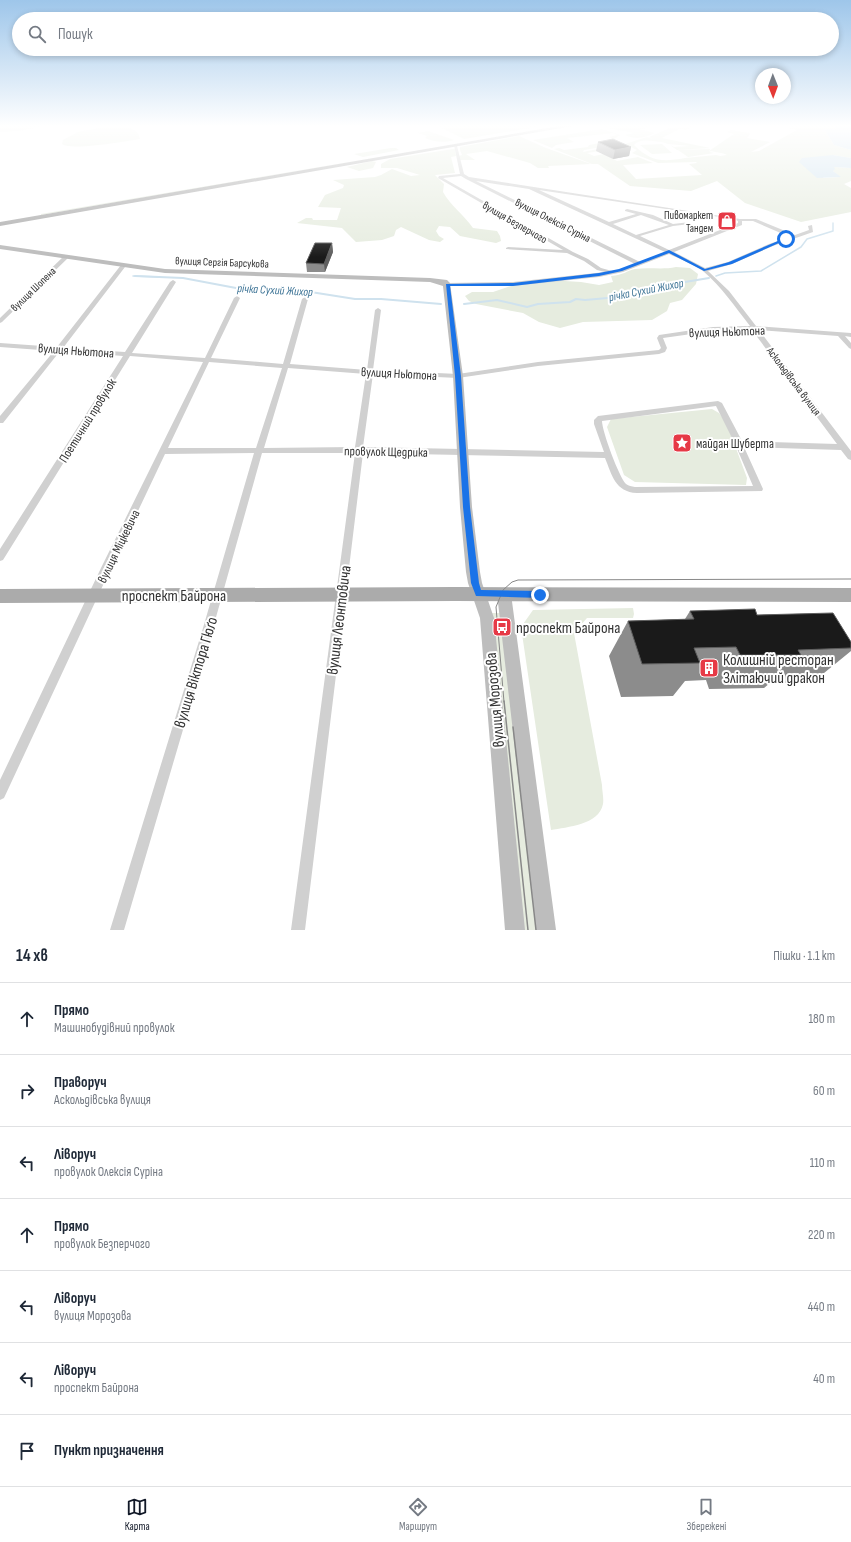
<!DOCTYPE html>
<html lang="uk">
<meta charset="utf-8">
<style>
body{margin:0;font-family:"Sofia Sans Condensed",sans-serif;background:#f6f6f7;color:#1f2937}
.compass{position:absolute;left:755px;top:68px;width:36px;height:36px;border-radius:50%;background:#fff;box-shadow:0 2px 6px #0003;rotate:179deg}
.stop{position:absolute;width:12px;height:12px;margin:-9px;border:3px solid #1a73e8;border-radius:50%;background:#fff}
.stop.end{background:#1a73e8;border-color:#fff;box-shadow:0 1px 4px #0008}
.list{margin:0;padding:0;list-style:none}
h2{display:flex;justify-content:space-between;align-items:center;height:52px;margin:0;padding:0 16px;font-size:17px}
h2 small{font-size:13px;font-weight:400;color:#747a83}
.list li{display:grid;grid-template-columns:26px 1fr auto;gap:12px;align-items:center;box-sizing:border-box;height:72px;padding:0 16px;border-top:1px solid #e0e1e3}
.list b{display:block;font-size:15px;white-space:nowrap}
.list p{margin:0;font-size:13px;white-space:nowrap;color:#747a83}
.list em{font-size:13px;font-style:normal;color:#747a83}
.icon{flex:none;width:22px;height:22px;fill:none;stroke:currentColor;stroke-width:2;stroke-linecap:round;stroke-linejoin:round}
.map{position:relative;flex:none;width:851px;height:930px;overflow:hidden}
.search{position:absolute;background:#fff;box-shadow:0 2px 6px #0003;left:12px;right:12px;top:12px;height:44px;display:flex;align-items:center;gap:10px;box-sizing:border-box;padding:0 14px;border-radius:22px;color:#747a83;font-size:15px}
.sheet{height:556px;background:#fff}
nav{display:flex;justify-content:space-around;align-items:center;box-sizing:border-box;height:56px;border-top:1px solid #e0e1e3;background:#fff;font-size:11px;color:#747a83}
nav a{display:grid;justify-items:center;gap:2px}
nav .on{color:#111827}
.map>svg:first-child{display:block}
.green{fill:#e6ecdf}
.water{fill:#cfe2ee}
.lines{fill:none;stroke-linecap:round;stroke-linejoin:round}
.stream-far1{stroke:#cfe2ee;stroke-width:1.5}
.stream{stroke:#cfe2ee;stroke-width:2}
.minor{fill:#d0d0d0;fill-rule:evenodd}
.secondary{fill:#bdbdbd;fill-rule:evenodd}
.primary{fill:#ababab;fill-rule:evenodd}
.tram-far1{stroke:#888;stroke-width:1}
.tram{stroke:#888;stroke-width:1.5}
.wall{fill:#8c8c8c}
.shaded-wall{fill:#5f5f5f}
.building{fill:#1a1a1a;stroke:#5f5f5f}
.route{fill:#1a73e8}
.labels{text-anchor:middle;stroke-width:4;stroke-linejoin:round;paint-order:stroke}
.far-poi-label{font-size:11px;fill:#333;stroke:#fff;text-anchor:end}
.far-street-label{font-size:11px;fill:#333;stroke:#fff}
.far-water-label{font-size:12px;font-style:italic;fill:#3f7597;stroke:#fff}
.street-label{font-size:13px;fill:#333;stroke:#fff}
.poi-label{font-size:13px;fill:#333;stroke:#fff;text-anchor:start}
.near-street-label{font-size:16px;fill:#333;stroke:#fff}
.near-poi-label{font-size:16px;fill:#333;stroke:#fff;text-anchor:start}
</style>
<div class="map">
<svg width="851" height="930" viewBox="0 0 851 930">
<rect width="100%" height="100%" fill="#fff"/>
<path class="green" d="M0 126H46L18 131 0 132Z
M438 126H542L464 139Z
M602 126H649L645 129H639L655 133C644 138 636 140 625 135L634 133C622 130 615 131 602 126Z
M693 126 686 130 679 129 662 138 710 148 677 150 670 145 674 147 690 146 668 144 654 139 663 142C654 142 641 137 634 145 651 162 663 162 685 158 695 157 706 156 716 155L720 156 727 155C722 152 717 153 711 151L709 152 714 153 688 157 678 150 710 149 709 151 734 134 727 132 731 130 749 133 750 134 747 138 770 142 751 152 759 151 797 130 787 128 789 126H834L838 129H824L834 145 851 150V158L833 155 823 178 840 177 833 171 834 167 851 168V181L844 184 851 188V212L801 222 745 203 717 181 691 191 630 186 598 164H592L554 149 559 148 564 150 588 147 589 145 610 141 618 144 584 150 583 152 598 149 599 151 587 153 594 156 604 154 617 161 638 157 653 163 623 165 636 179 702 175 689 164 697 163 696 162 658 163 632 153 637 150 625 144 647 137 653 139 649 137 672 127Z
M103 127C115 127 137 123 140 139 127 141 71 151 62 144L63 140 78 132Z
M602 129 620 135 614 139 609 137 618 135 613 133 567 138 574 142 556 145 552 148 533 140Z
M428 131 454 140C446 143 433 142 425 138L427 136 418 133Z
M519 136 546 148 591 164 548 166 549 168H538L530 163 487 151 466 154 475 160H460L459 156 462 155 460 150V147Z
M662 144 672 153 652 154 640 145Z
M391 148H396L399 150 363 157 354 154Z
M453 149H455L456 156 451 157 455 173 435 175 444 184 443 192C450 205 464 215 473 228L497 231 500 236 501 241 496 243 460 236 450 227 439 226 436 231 439 236 444 239 440 242 429 240 401 227 396 230 394 236 382 240 356 242 342 228 297 223 306 218H312L313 220H337L341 208 318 207 325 195 343 188 344 185 333 180 375 177 381 175 392 169 411 176 420 175 397 168H381V164L390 159Z
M397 154 41 215V214Z
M372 161 376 162 373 168 359 171 347 167Z
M676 267 690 268 698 274 696 284 682 300 670 303 667 311 652 320 583 322 560 328 539 322 523 313 476 304 469 301 465 296 472 292H493L511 286 549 280 581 282 599 285 613 282 611 276C624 275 626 271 635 269 649 267 663 270 676 267Z
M712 409 719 413 727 424 747 478 746 485 635 482 624 475 607 427 611 419Z
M633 608 634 614 633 618H587L574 633 602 785C602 791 604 798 603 804 599 825 567 827 551 830L521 627 533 610Z
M492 613H503L540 930H522Z"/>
<path class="water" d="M834 126H851V150L834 145 824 129H837Z
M833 155 851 158V168L834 167 835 169 833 171 841 177 817 178 799 162 802 158Z"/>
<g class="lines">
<path class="stream-far1" d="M133 276 160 277
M716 276 725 273 761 271 801 247 807 239 833 231V223"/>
<path class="stream" d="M135 276 183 278 236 288 247 287 298 290 355 299H381L441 304
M464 304 497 300 527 307 538 304 570 302 576 299 585 300 619 297 661 286 709 278"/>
<path class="minor" d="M454 145 457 146 464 174 469 177 740 219H756L795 235 809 230 808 226 812 225 813 232 773 246 732 264 708 271 729 291 756 326 851 333V337L845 336 851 343V349L849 348 838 336 759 330 851 451V460L848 459 841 450 744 447 763 489 762 491 637 493C615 492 612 475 605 458L363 453 305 930H291L355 453H262L213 628 124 930H110L203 628 254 453 165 454 111 568 4 798 0 800V780L101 568 203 362 130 356 3 560 0 561V549L123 356 60 351 3 423H0V416L54 351 0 347V343L57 347 121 265 123 264 126 266 125 267 63 348 125 352 170 282 173 280 176 282 132 353 205 358 234 298 237 296 240 298 211 358 283 364 302 299 305 297 308 299 290 364 367 370 375 310 378 308 381 310 373 370 458 374 538 362 659 350 661 348 657 338 659 335 713 327 750 326C735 307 722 287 703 271 693 264 680 259 669 254L623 272 599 277 513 286H445L444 285 447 283 513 282 605 272 597 270 584 261 567 253 506 249V248L508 247 563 250 438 178 439 176 460 174ZM461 176 466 179 635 264 620 270 612 271 601 268 588 259 573 252 443 178ZM476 181 529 189 665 252 640 262ZM539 190 733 219 738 221V223L669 250 640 236 673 226 690 224V222L673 224 653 215 627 209 625 210V211L636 214 609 222ZM641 215 669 225 636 235 613 224ZM742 221H753L790 237 769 244 728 262 705 268 674 252 742 225ZM752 330 837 444 742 441 722 403 718 401 598 416 594 420V424L604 452 363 447 373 374 458 378 538 366 659 354 665 352 667 348 663 338 713 331ZM209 362 282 368 256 448H168ZM288 368 366 374 355 447 264 448ZM716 406 735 444 753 486 635 487C631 486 629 486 626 484 619 477 602 431 602 421Z
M64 256 69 257 2 322 0 323V318Z"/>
<path class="secondary" d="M0 245 165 269 430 278 447 280 450 283 463 376 472 507 480 572 482 583 494 618 525 930H505L480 618 468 583 466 572 460 507 453 376 443 286 430 282 165 273 0 249Z
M504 588 509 590 511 594 556 930H536L497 594 499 590Z"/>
<path class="primary" d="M559 126H573L0 226V222Z
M455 587 851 588V602L455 601 0 603V589Z"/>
<path class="tram-far1" d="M504 702 496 607 503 590 512 582 518 580 851 579"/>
<path class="tram" d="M504 701 528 930
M513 727 536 930"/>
</g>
<path class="wall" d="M598 142 631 147 629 156 613 159 596 151Z
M332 243 333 252 325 272H307L306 263Z
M690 611 757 615 851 642V651L813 682 770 683 764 688 709 689 706 680 685 681 673 696 621 697 609 656 628 621 685 619Z"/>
<path class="shaded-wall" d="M631 147 629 156 613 159 615 150Z
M332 243 333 252 325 272 324 264Z"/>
<path class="building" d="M613 139 631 147 615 150 598 142Z
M315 243H332L324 264 306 263Z
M755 609 757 615 833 613 851 642V648L798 650 801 655H740L736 647 694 648 700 663 642 664 628 621 694 619 690 611Z"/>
<linearGradient id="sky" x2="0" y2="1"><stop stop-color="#9ec6ea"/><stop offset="0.49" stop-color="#fff"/><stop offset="1" stop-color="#fff" stop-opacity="0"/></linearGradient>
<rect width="851" height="257" fill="url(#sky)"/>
<path class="route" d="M785 238 788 239 732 264 704 271 669 253 622 271 599 276 513 286H450L461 376 470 507 479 583 481 590 540 591 544 595 540 598 476 596 471 583 463 507 455 376 446 284 513 283 599 273 619 269 669 250 705 269 729 262Z"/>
<defs>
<g id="shop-square" transform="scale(1)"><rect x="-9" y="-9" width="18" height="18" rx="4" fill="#e63946" stroke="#fff"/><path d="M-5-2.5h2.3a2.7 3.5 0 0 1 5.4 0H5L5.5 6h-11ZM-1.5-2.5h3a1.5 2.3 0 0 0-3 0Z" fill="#fff"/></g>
<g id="sight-square" transform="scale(1)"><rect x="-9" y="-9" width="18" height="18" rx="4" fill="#e63946" stroke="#fff"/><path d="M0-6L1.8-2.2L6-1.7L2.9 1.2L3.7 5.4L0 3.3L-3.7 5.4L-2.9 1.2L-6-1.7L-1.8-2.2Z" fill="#fff"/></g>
<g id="bus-square" transform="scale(1)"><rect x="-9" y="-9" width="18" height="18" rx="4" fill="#e63946" stroke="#fff"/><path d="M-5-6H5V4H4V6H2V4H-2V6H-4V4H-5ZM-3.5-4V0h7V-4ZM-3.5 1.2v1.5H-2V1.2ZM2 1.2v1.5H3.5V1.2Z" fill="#fff"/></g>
<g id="building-square" transform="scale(1)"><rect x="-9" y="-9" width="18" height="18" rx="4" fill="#e63946" stroke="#fff"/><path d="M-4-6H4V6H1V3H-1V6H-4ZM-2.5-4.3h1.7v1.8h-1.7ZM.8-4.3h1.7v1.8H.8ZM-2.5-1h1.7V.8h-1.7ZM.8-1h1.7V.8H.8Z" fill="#fff"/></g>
</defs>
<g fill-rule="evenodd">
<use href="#shop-square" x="727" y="221"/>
<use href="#sight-square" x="682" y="443"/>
<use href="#bus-square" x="502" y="627"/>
<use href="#building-square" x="709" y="668"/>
</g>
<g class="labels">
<g class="far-poi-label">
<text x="713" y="219">Пивомаркет<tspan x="713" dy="13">Тандем</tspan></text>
</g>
<g class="far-street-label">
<text transform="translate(553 220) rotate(27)" y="4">вулиця Олексія Суріна</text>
<text transform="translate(515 222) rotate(30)" y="4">вулиця Безперчого</text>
<text transform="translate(222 262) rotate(2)" y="4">вулиця Сергія Барсукова</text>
<text transform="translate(33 289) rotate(-44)" y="4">вулиця Шопена</text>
<text transform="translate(794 381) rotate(53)" y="4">Аскольдівська вулиця</text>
</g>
<g class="far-water-label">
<text transform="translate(275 290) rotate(3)" y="4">річка Сухий Жихор</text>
<text transform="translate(646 290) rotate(-11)" y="4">річка Сухий Жихор</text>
</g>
<g class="street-label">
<text transform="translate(727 331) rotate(-2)" y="5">вулиця Ньютона</text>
<text transform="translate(76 350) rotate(4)" y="5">вулиця Ньютона</text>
<text transform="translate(399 373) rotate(3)" y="5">вулиця Ньютона</text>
<text transform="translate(87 420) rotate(-58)" y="5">Поетичний провулок</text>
<text transform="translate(386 451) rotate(1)" y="5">провулок Щедрика</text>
<text transform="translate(118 546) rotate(-64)" y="5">вулиця Міцкевича</text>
</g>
<g class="poi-label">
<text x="696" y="448">майдан Шуберта</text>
</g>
<g class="near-street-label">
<text x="174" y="601">проспект Байрона</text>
<text transform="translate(338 620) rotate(-83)" y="6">вулиця Леонтовича</text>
<text transform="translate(195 672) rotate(-73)" y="6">вулиця Віктора Гюґо</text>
<text transform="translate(494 700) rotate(-95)" y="6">вулиця Морозова</text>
</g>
<g class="near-poi-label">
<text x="516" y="633">проспект Байрона</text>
<text x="723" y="665">Колишній ресторан<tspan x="723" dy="18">Злітаючий дракон</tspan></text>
</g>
</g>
</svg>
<svg class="compass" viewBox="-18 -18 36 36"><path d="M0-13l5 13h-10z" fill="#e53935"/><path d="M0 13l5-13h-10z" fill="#747a83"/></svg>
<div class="stop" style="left:786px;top:239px"></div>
<div class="stop end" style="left:540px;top:595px"></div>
<div class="search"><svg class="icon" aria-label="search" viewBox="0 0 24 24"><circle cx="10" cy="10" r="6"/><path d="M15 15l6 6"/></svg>Пошук</div>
</div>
<section class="sheet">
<h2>14 хв<small>Пішки · 1.1 km</small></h2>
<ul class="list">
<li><svg class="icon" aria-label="ahead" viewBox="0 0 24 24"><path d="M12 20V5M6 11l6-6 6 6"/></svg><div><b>Прямо</b><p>Машинобудівний провулок</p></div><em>180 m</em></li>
<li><svg class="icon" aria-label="right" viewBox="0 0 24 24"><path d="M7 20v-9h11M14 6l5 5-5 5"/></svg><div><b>Праворуч</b><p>Аскольдівська вулиця</p></div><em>60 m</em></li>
<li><svg class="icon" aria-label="left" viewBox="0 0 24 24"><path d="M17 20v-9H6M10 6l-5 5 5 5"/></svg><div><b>Ліворуч</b><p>провулок Олексія Суріна</p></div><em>110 m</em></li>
<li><svg class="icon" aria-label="ahead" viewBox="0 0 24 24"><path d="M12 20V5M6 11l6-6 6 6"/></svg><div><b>Прямо</b><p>провулок Безперчого</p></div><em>220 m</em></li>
<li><svg class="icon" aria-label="left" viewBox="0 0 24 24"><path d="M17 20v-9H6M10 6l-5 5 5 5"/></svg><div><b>Ліворуч</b><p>вулиця Морозова</p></div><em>440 m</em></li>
<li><svg class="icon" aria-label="left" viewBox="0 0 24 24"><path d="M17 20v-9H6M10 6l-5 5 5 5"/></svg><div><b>Ліворуч</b><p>проспект Байрона</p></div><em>40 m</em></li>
<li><svg class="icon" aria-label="arrive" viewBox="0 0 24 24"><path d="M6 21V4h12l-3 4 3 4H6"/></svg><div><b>Пункт призначення</b></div></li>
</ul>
</section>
<nav>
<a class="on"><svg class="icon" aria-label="map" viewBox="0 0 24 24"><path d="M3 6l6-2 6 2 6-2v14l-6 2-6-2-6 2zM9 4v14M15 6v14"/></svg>Карта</a>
<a><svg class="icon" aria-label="directions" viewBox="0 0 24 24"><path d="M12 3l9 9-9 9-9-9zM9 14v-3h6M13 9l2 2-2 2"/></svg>Маршрут</a>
<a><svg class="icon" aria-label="saved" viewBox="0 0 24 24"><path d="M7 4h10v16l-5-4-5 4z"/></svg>Збережені</a>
</nav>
